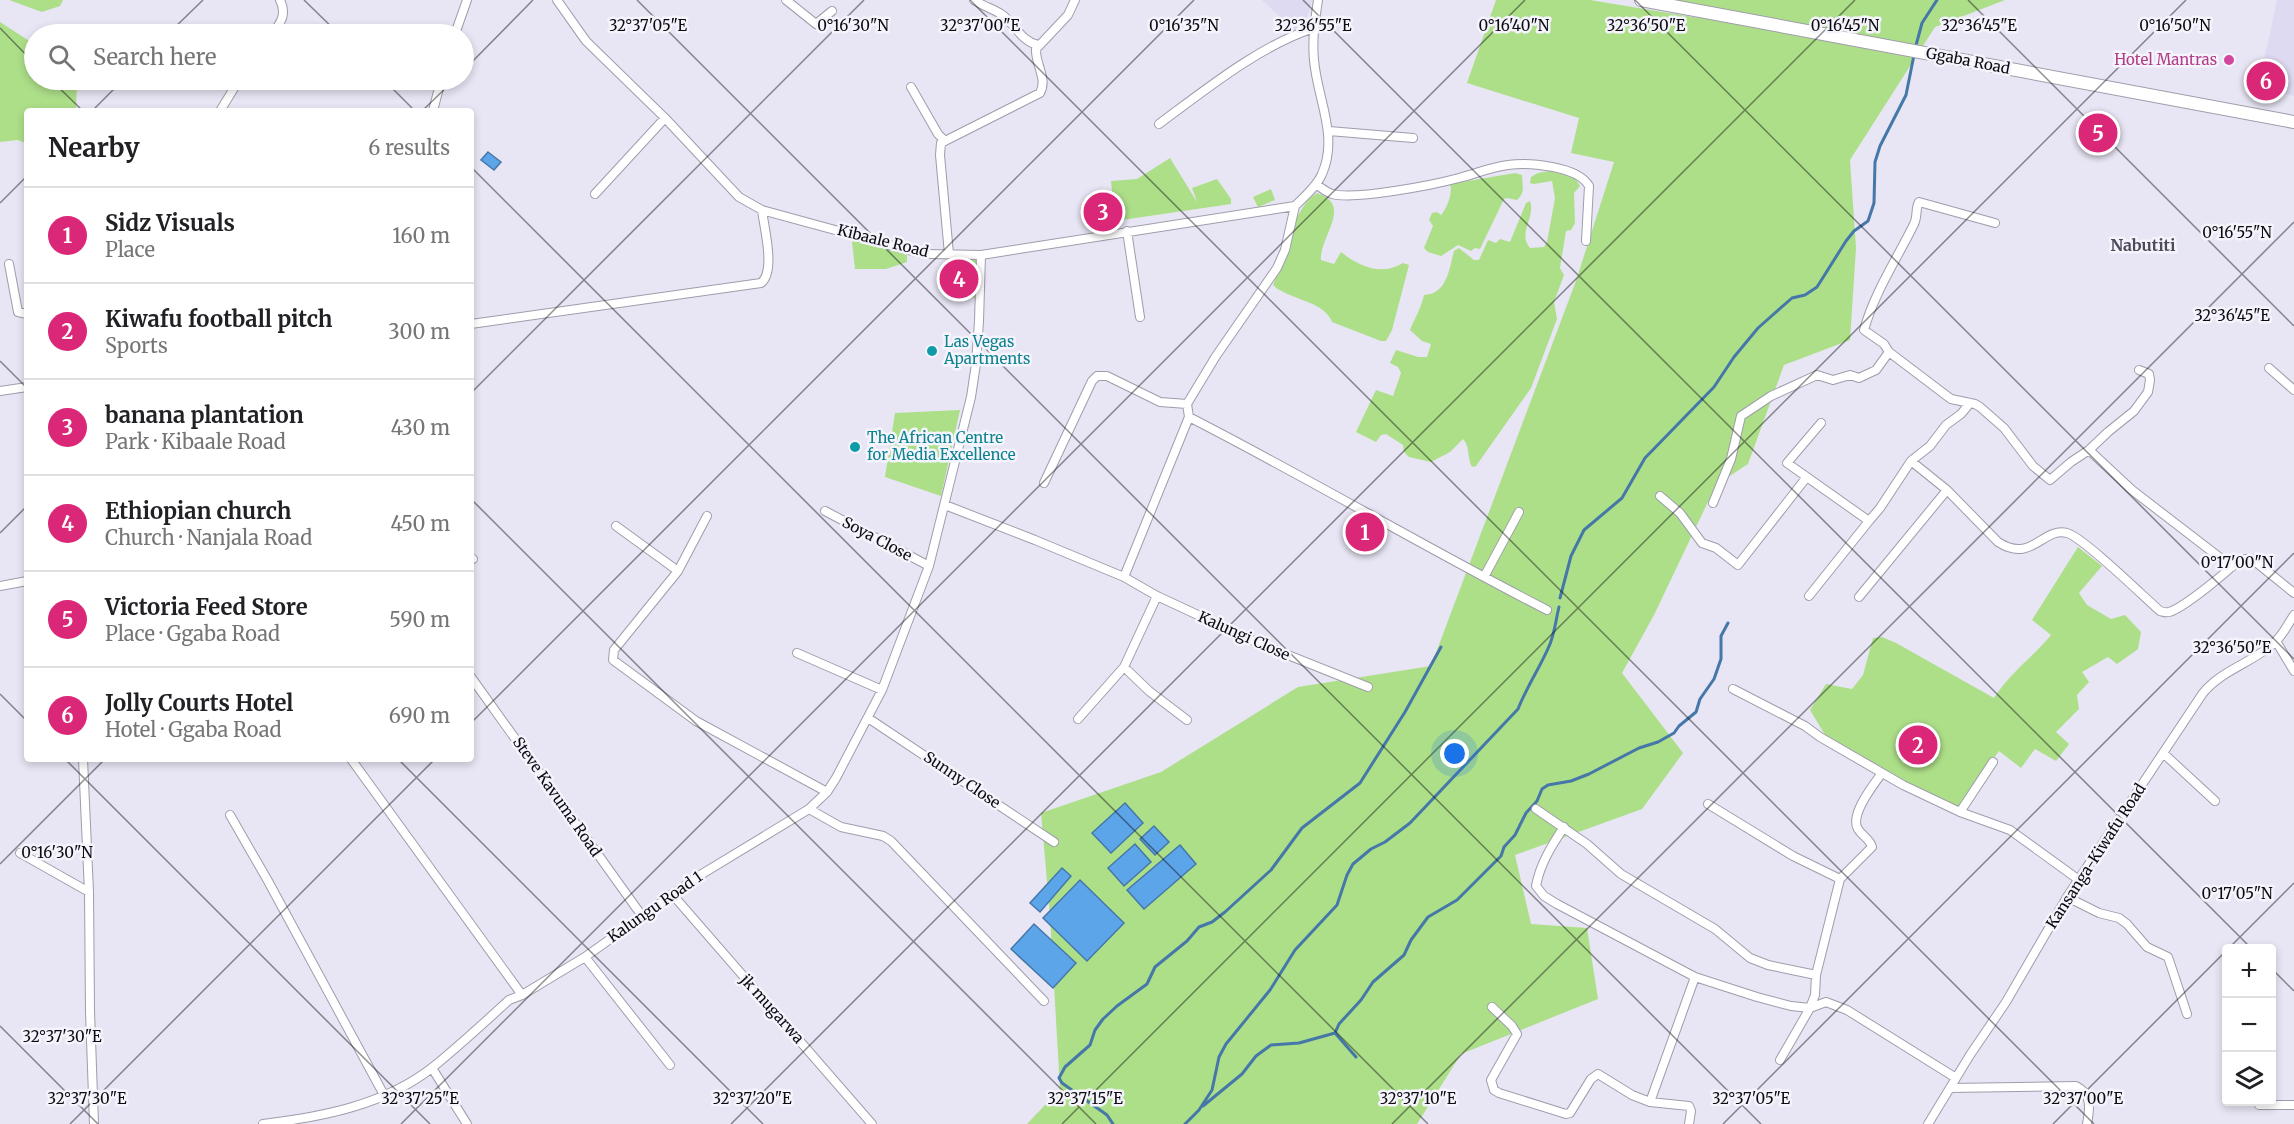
<!DOCTYPE html>
<meta charset="utf-8">
<style>
body{margin:0;font-family:Merriweather,serif;background:#f6f6f6;color:#202124}
.controls{position:absolute;right:18px;bottom:18px;display:grid;overflow:hidden;border-radius:6px;box-shadow:0 3px 9px #0003}
.controls button{width:54px;height:54px;display:grid;place-items:center;padding:0;border:0;border-bottom:2px solid #e0e0e0;background:#fff;color:#202124;font:30px sans-serif}
.you{position:absolute;left:1455px;top:754px;width:21px;height:21px;margin:-15px;border:4px solid #fff;border-radius:50%;background:#1a73e8;box-shadow:0 0 0 9px #1a73e833}
.badge{display:grid;place-items:center;width:39px;height:39px;border-radius:50%;background:#db2777;color:#fff;font-size:20px;font-weight:700}
.pin{position:absolute;translate:-50% -50%;border:3px solid #fff;box-shadow:0 2px 6px #0006}
.list{margin:0;padding:0;list-style:none}
h2{display:flex;justify-content:space-between;align-items:center;height:78px;margin:0;padding:0 24px;font-size:26px}
h2 small{font-size:20px;font-weight:400;color:#757577}
.list li{display:grid;grid-template-columns:39px 1fr auto;gap:18px;align-items:center;box-sizing:border-box;height:96px;padding:0 24px;border-top:2px solid #e0e0e0}
.list b{display:block;font-size:22px;white-space:nowrap}
.list p{margin:0;font-size:20px;white-space:nowrap;color:#757577}
.list em{font-size:20px;font-style:normal;color:#757577}
.icon{flex:none;width:33px;height:33px;fill:none;stroke:currentColor;stroke-width:2;stroke-linecap:round;stroke-linejoin:round}
.map{position:relative;flex:none;width:2294px;height:1124px;overflow:hidden}
.search{position:absolute;background:#fff;box-shadow:0 3px 9px #0003;left:24px;top:24px;width:450px;height:66px;display:flex;align-items:center;gap:15px;box-sizing:border-box;padding:0 21px;border-radius:33px;color:#757577;font-size:22px}
.panel{position:absolute;background:#fff;box-shadow:0 3px 9px #0003;left:24px;top:108px;width:450px;height:654px;border-radius:6px}
.map>svg:first-child{display:block}
.built{fill:#dedaf1}
.green{fill:#addf89}
.water{fill:#5da5e9;stroke:#4577a8;stroke-width:1.5}
.lines{fill:none;stroke-linecap:round;stroke-linejoin:round}
.stream{stroke:#4577a8;stroke-width:3}
.street-casing{stroke:#9f9dab;stroke-width:10}
.secondary-casing{stroke:#9f9dab;stroke-width:14}
.street{stroke:#fff;stroke-width:8}
.secondary{stroke:#fff;stroke-width:12}
.ticks{fill:none;stroke:#0c0b10;stroke-width:1.5;stroke-opacity:0.45}
.hotel-dot{fill:#d1479c;stroke:#f5f4fd;stroke-width:2}
.culture-dot{fill:#0f9aa8;stroke:#f5f4fd;stroke-width:2}
.labels{text-anchor:middle;stroke-width:5;stroke-linejoin:round;paint-order:stroke}
.hotel-label{font-size:15px;fill:#b23c85;stroke:#f5f4fd;text-anchor:end}
.street-label{font-size:15px;fill:#0c0b10;stroke:#f5f4fd}
.culture-label{font-size:15px;fill:#0d838f;stroke:#f5f4fd;text-anchor:start}
.neighbourhood-label{font-size:16px;font-weight:bold;fill:#4d4b58;stroke:#f5f4fd}
.ticks-label{font-size:15px;text-anchor:middle;fill:#0c0b10;stroke:#f5f4fd;stroke-width:5;stroke-linejoin:round;paint-order:stroke}
</style>
<div class="map">
<svg width="2294" height="1124" viewBox="0 0 2294 1124">
<rect width="100%" height="100%" fill="#e8e5f4"/>
<path class="built" d="M1262 0H1312L1305 26 1294 30Z
M2277 0H2294V96L2258 88Z"/>
<path class="green" d="M9 0H63L60 6 42 12Z
M1496 0H1590L1699 18 1655 0H2005L1935 27 1850 160 1856 248 1850 340 1784 365 1748 464 1716 485 1654 615 1622 673 1683 753 1642 809 1515 855 1531 924 1587 928 1598 999 1461 1054 1417 1124H1027L1060 1089 1050 916 1041 813 1161 772 1298 687 1431 666 1576 281 1614 162 1571 153 1579 118 1467 83Z
M0 22 34 44V80H77L76 111H27V144L18 140 0 142Z
M1170 158 1197 202 1192 188 1217 179 1231 199V204L1115 221 1111 181 1137 179Z
M1550 171 1575 178 1580 186 1574 193 1575 223 1571 230 1566 231 1560 268 1564 275 1554 302 1557 319 1531 388 1476 466 1472 467C1467 458 1470 446 1463 439L1450 452 1431 462 1409 457 1404 452 1403 445 1386 434 1381 435 1376 442 1356 432 1376 390 1393 396 1401 373 1398 367 1390 363 1396 350 1418 357H1427L1431 344 1422 341 1410 330C1415 317 1421 309 1424 295 1447 294 1449 270 1454 251L1459 248 1474 260H1479L1488 240 1496 243 1500 239 1510 242 1526 203 1530 201C1536 217 1517 233 1530 248L1544 247 1547 242 1555 198 1552 181 1534 184 1530 183 1531 177 1538 173Z
M1515 173 1522 175C1522 185 1526 192 1517 200L1507 198 1504 199 1480 249 1475 248 1471 251 1458 245 1441 256 1428 252 1424 248 1433 226 1429 220 1432 213 1437 212 1441 215C1447 208 1453 193 1450 184Z
M1271 189 1275 200 1258 207 1253 197Z
M1317 193C1354 205 1319 237 1321 260L1334 264 1341 252C1360 267 1382 276 1403 263L1409 265 1392 330 1386 341H1381L1332 322C1324 300 1288 300 1273 285 1285 258 1292 208 1317 193Z
M857 239 907 255V262L886 269H855L852 242Z
M950 257 976 258 977 298 958 297 956 290 958 278 948 264Z
M960 410 941 496 885 477 895 413Z
M2078 547 2102 566 2079 593 2087 605 2111 619 2125 615 2141 632 2138 649 2117 664 2108 657 2082 672 2089 682 2077 695 2079 709 2056 732 2069 744 2056 761 2035 749 2021 768 1999 751 1958 808 1830 743 1810 710 1826 684 1852 689 1863 675 1873 638 1882 637 1896 643 1994 698C2010 673 2033 657 2051 635L2032 620Z"/>
<path class="water" d="M488 152 501 162 494 170 481 160Z
M1125 803 1143 823 1111 853 1092 833Z
M1154 826 1169 842 1155 855 1140 839Z
M1135 844 1151 862 1124 886 1108 868Z
M1180 845 1196 864 1144 909 1127 890Z
M1062 868 1071 876 1040 912 1030 903Z
M1080 880 1124 923 1087 961 1043 918Z
M1034 924 1076 963 1053 988 1011 949Z"/>
<g class="lines">
<path class="stream" d="M1915 49 1922 23 1937 0
M1560 598 1571 556 1584 530 1622 498 1645 458 1714 387 1734 357 1758 328 1792 298 1805 295 1817 287 1846 241 1854 231 1868 221 1874 203 1875 162 1880 146 1906 95 1914 55
M1335 1033 1339 1024 1361 1000 1373 982 1404 955 1411 940 1428 917 1457 900 1501 856 1504 847 1515 835 1526 813 1537 801 1542 789 1548 785 1571 781 1589 774 1639 748 1658 742 1674 733 1679 726 1696 712 1700 699 1714 679 1721 659V636L1728 623
M1335 1033 1356 1057
M1203 1106 1242 1074 1256 1056 1271 1045 1299 1043 1335 1033
M1113 1124 1107 1115 1062 1083 1059 1078 1065 1067 1090 1045 1095 1030 1103 1019 1117 1006 1147 984 1155 967 1187 941 1199 927 1212 922 1225 912 1271 870 1302 828 1360 783 1405 712 1441 647
M1185 1124 1199 1110 1212 1090 1219 1057 1226 1044 1270 990 1295 950 1337 905 1347 875 1353 864 1371 849 1385 842 1410 823 1518 709C1527 686 1541 666 1550 644 1555 631 1556 619 1559 607"/>
<g class="street-casing">
<path id="street" d="M557 0 586 41 665 118 739 197 762 210 912 251 931 254 981 255 1295 206C1305 196 1317 186 1322 174 1339 136 1317 98 1314 60 1312 40 1315 20 1318 0
M786 0 816 24 832 11
M974 0C983 6 993 9 1001 14 1015 23 1020 41 1038 45
M272 34C281 23 287 14 280 0
M455 34 467 0
M911 87 938 134 945 141
M220 111 239 80
M433 111 441 80
M1159 124C1205 90 1259 46 1314 28
M1329 131 1413 138
M1316 184C1321 188 1326 192 1332 194 1356 200 1433 185 1459 178 1475 174 1491 167 1508 165 1528 162 1578 166 1589 186L1586 241
M595 194 665 118
M1995 223 1919 202C1915 209 1918 216 1914 224 1897 259 1875 291 1864 330L1884 344 1889 352 1951 399 1975 404 1980 407 2004 428 2033 466 2050 480 2071 462 2089 450 2108 432 2134 411 2148 392 2150 380 2149 374 2139 370
M1127 231 1140 317
M949 254 940 155 941 143 1040 93C1048 79 1035 64 1036 49L1068 15 1075 0
M9 264 18 312 27 314
M471 324 761 283C776 271 764 228 762 210
M2269 368 2294 390
M0 391 27 387
M1189 417C1310 479 1426 548 1547 610
M1821 423 1787 463 1869 521 1880 508 1911 461 1947 490 1998 542C2032 564 2042 527 2067 533 2083 537 2144 597 2160 611 2164 612 2165 613 2169 612 2184 608 2228 571 2240 559H2252L2294 593
M2089 450 2132 490 2232 567
M1911 461 1930 446 1946 425 1961 414 1970 403
M1044 483 1092 381 1097 376H1107L1160 402 1187 404
M1660 496 1680 513 1702 543 1716 548 1738 565 1806 478
M1713 503 1731 459 1741 416 1771 396 1817 375 1833 380 1850 375 1859 378 1876 370 1889 352
M945 505 1035 540 1124 577 1157 596 1258 643 1368 687
M825 511 929 566
M707 516 678 571 614 650 613 660 696 721 827 792
M616 526 678 571
M471 560 473 559
M1124 577 1189 417 1187 404 1216 356 1277 268 1285 250 1295 206
M1484 577 1519 512
M0 586 27 581
M1809 596 1869 521
M1859 597 1947 490
M2276 641 2294 671
M797 653 882 690
M1124 667 1149 691 1187 720
M471 677 642 916
M1733 689 1805 726 1820 737 1903 785 1960 812 2010 830 2079 880
M868 718 1054 842
M1078 719 1124 667 1157 596
M2163 753 2215 801
M83 759 89 892 90 1011 94 1124
M351 759 522 995
M1708 804 1793 856 1840 879
M809 809 841 827 883 836 891 841 1044 1001
M1536 809 1587 844 1621 874 1715 929 1750 958 1768 965 1816 975
M1960 812 1993 762
M230 815 268 881 384 1095
M1564 827C1552 845 1540 864 1536 886L1544 896 1557 904 1695 977 1757 997 1791 1006 1810 1008 1815 995 1816 975 1840 879 1872 847C1870 839 1862 836 1858 829 1849 815 1874 784 1882 773
M20 853 89 892
M672 894 872 1124
M2067 897 2099 913 2119 918 2127 924 2147 947 2168 957 2187 1014
M585 957 670 1065
M1492 1007 1512 1026 1517 1034 1491 1080 1494 1090 1499 1093 1566 1114 1570 1113 1591 1079 1598 1074 1632 1095 1650 1102 1689 1106 1691 1111 1689 1124
M1780 1060 1810 1008 1826 1002 1847 1010 1956 1078
M432 1068 467 1124
M1950 1088 2076 1086C2092 1094 2090 1108 2087 1124
M1650 1102 1695 977
M2259 1102V1105H2294
M263 1124C322 1117 385 1105 433 1067 459 1046 484 1023 509 1000L522 995 585 957 697 877 809 809 827 792 836 778 882 690 929 566 971 397 976 364 979 321 981 255
M1928 1124 1970 1055 2006 1002 2067 897 2203 693C2223 669 2253 663 2275 642 2283 635 2288 624 2294 615"/>
</g>
<g class="secondary-casing">
<path id="secondary" d="M1641 0 2294 122"/>
</g>
<use href="#street" class="street"/>
<use href="#secondary" class="secondary"/>
</g>
<path class="ticks" d="M304 0 339 34M637 0 1761 1124M970 0 2094 1124M1303 0 2251 948M1635 0 2294 659M1968 0 2294 326M0 28 34 63M168 34 203 0M464 70 533 0M51 80 83 111M384 80 415 111M92 111 123 80M422 111 454 80M471 167 1428 1124M0 203 27 176M0 361 27 388M471 393 864 0M471 499 1096 1124M0 533 27 506M0 694 27 721M471 723 1194 0M65 759 430 1124M398 759 763 1124M0 864 105 759M2229 948 2294 883M2272 969 2294 991M0 1026 98 1124M70 1124 435 759M401 1124 1525 0M731 1124 1855 0M1062 1124 2186 0M1392 1124 2294 222M1723 1124 2294 553M2053 1124 2226 951"/>
<circle class="hotel-dot" cx="2229" cy="60" r="6"/>
<g class="culture-dot">
<circle cx="932" cy="351" r="6"/>
<circle cx="855" cy="447" r="6"/>
</g>
<g class="labels">
<g class="hotel-label">
<text x="2217" y="65">Hotel Mantras</text>
</g>
<g class="street-label">
<text transform="translate(1968 61) rotate(11)" y="5">Ggaba Road</text>
<text transform="translate(883 241) rotate(14)" y="5">Kibaale Road</text>
<text transform="translate(877 539) rotate(28)" y="5">Soya Close</text>
<text transform="translate(1244 636) rotate(24)" y="5">Kalungi Close</text>
<text transform="translate(962 780) rotate(34)" y="5">Sunny Close</text>
<text transform="translate(557 797) rotate(55)" y="5">Steve Kavuma Road</text>
<text transform="translate(2096 856) rotate(-57)" y="5">Kansanga-Kiwafu Road</text>
<text transform="translate(655 907) rotate(-35)" y="5">Kalungu Road 1</text>
<text transform="translate(772 1009) rotate(48)" y="5">jk mugarwa</text>
</g>
<g class="culture-label">
<text x="944" y="347">Las Vegas<tspan x="944" dy="17">Apartments</tspan></text>
<text x="867" y="443">The African Centre<tspan x="867" dy="17">for Media Excellence</tspan></text>
</g>
<g class="neighbourhood-label">
<text x="2143" y="251">Nabutiti</text>
</g>
</g>
<g class="ticks-label">
<text x="648" y="31">32°37'05"E</text>
<text x="853" y="31">0°16'30"N</text>
<text x="980" y="31">32°37'00"E</text>
<text x="1184" y="31">0°16'35"N</text>
<text x="1313" y="31">32°36'55"E</text>
<text x="1514" y="31">0°16'40"N</text>
<text x="1646" y="31">32°36'50"E</text>
<text x="1845" y="31">0°16'45"N</text>
<text x="1979" y="31">32°36'45"E</text>
<text x="2175" y="31">0°16'50"N</text>
<text x="2237" y="238">0°16'55"N</text>
<text x="2232" y="321">32°36'45"E</text>
<text x="2237" y="568">0°17'00"N</text>
<text x="2232" y="653">32°36'50"E</text>
<text x="57" y="858">0°16'30"N</text>
<text x="2237" y="899">0°17'05"N</text>
<text x="62" y="1042">32°37'30"E</text>
<text x="87" y="1104">32°37'30"E</text>
<text x="420" y="1104">32°37'25"E</text>
<text x="752" y="1104">32°37'20"E</text>
<text x="1085" y="1104">32°37'15"E</text>
<text x="1418" y="1104">32°37'10"E</text>
<text x="1751" y="1104">32°37'05"E</text>
<text x="2083" y="1104">32°37'00"E</text>
</g>
</svg>
<div class="controls">
<button>+</button>
<button>−</button>
<button><svg class="icon" aria-label="layers" viewBox="0 0 24 24"><path d="M12 4l9 5-9 5-9-5zM3 14l9 5 9-5"/></svg></button>
</div>
<div class="you"></div>
<div class="pin badge" style="left:1365px;top:532px">1</div>
<div class="pin badge" style="left:1918px;top:745px">2</div>
<div class="pin badge" style="left:1103px;top:212px">3</div>
<div class="pin badge" style="left:959px;top:279px">4</div>
<div class="pin badge" style="left:2098px;top:133px">5</div>
<div class="pin badge" style="left:2266px;top:81px">6</div>
<div class="search"><svg class="icon" aria-label="search" viewBox="0 0 24 24"><circle cx="10" cy="10" r="6"/><path d="M15 15l6 6"/></svg>Search here</div>
<section class="panel">
<h2>Nearby<small>6 results</small></h2>
<ul class="list">
<li><span class="badge">1</span><div><b>Sidz Visuals</b><p>Place</p></div><em>160 m</em></li>
<li><span class="badge">2</span><div><b>Kiwafu football pitch</b><p>Sports</p></div><em>300 m</em></li>
<li><span class="badge">3</span><div><b>banana plantation</b><p>Park · Kibaale Road</p></div><em>430 m</em></li>
<li><span class="badge">4</span><div><b>Ethiopian church</b><p>Church · Nanjala Road</p></div><em>450 m</em></li>
<li><span class="badge">5</span><div><b>Victoria Feed Store</b><p>Place · Ggaba Road</p></div><em>590 m</em></li>
<li><span class="badge">6</span><div><b>Jolly Courts Hotel</b><p>Hotel · Ggaba Road</p></div><em>690 m</em></li>
</ul>
</section>
</div>
